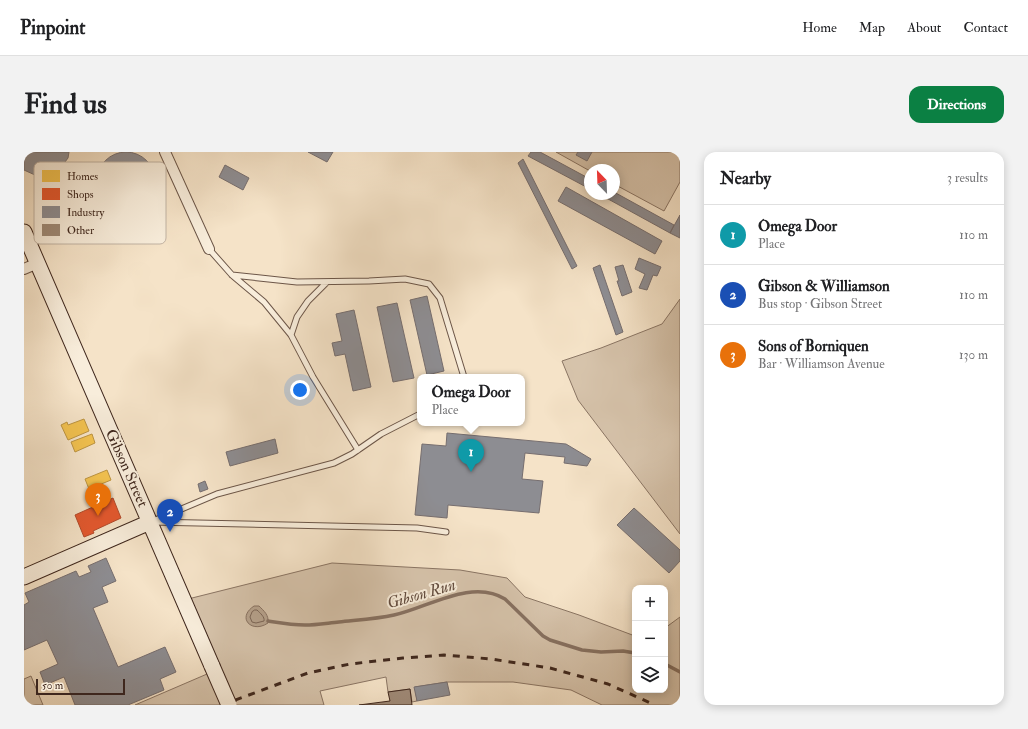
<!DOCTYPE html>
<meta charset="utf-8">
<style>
body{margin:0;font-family:"IM FELL Double Pica",serif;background:#f2f2f2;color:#202124}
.controls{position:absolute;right:12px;bottom:12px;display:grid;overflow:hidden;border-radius:8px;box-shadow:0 2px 10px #0003}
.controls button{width:36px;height:36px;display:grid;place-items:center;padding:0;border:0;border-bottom:1px solid #e0e0e0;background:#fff;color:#202124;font:20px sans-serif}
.compass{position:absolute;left:560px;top:12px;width:36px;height:36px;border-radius:50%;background:#fff;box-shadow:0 2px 10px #0003;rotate:337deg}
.scale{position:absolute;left:12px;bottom:10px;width:89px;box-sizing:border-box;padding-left:4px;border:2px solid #3f271d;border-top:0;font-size:11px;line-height:14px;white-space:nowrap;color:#3f271d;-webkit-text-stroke:3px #f8eddb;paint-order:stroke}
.you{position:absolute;left:276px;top:238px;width:14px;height:14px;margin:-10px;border:3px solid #fff;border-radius:50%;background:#1a73e8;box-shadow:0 0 0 6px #1a73e833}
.badge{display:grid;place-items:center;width:26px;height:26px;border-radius:50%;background:#0b8043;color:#fff;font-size:13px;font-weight:700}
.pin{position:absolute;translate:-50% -33px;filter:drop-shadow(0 1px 2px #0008)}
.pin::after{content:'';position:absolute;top:21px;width:14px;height:12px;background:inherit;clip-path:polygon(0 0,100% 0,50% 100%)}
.popup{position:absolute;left:393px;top:222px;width:108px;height:52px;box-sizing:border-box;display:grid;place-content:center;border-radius:8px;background:#fff;filter:drop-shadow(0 1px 3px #0005);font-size:13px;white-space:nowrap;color:#757577}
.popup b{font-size:15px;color:#202124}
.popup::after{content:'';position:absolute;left:50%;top:100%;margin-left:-8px;border:8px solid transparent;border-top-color:#fff}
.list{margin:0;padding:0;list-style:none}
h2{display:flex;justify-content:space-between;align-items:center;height:52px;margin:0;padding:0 16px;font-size:17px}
h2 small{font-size:13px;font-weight:400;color:#757577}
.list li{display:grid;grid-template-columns:26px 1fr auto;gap:12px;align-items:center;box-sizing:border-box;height:60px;padding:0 16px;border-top:1px solid #e0e0e0}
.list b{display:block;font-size:15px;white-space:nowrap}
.list p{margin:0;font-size:13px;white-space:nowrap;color:#757577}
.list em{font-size:13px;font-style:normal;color:#757577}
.icon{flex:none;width:22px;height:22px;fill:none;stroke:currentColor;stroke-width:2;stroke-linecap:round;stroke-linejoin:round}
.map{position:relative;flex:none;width:656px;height:553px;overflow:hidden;border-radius:12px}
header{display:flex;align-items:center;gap:24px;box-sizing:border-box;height:56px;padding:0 20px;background:#fff;border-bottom:1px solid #e0e0e0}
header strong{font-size:19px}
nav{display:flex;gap:22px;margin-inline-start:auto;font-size:14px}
.intro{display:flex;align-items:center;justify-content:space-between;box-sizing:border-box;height:96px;padding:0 24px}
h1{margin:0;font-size:28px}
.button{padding:10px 18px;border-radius:12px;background:#0b8043;color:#fff;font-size:14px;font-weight:700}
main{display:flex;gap:24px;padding:0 24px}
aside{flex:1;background:#fff;border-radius:12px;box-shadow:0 2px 10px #0003}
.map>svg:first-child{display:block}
.green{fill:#d6c3ab;stroke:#8a7564}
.water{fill:#b7a38e;stroke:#877161}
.homes{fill:#f2c14e;stroke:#bc933f}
.shops{fill:#e4572e;stroke:#b24929}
.industry{fill:#8d8d92;stroke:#766e6f}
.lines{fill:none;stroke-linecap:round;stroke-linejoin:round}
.shore{stroke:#7b6556;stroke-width:1}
.stream{stroke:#877161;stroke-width:3.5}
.building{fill:#9e8976;stroke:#3f271d}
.lane-casing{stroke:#6c5648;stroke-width:7}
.street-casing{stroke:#6c5648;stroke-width:12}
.secondary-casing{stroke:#3f271d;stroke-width:17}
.lane{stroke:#f8eddb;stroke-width:5}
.street{stroke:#f8eddb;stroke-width:10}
.secondary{stroke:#f8eddb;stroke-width:15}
.rail{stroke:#3f271d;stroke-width:3;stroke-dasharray:7 7;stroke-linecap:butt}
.secondary-bridge-casing{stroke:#3f271d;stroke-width:17;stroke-linecap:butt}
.secondary-bridge{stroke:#f8eddb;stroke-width:15}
.labels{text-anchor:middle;stroke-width:4;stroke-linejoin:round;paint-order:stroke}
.street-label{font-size:15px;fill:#3f271d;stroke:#f8eddb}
.water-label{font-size:16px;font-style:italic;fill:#634c3f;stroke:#f8eddb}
.key{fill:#f8eddb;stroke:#c0b2a2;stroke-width:1}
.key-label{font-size:11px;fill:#3f271d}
</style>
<header>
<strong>Pinpoint</strong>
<nav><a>Home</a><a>Map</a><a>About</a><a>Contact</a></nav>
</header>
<div class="intro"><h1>Find us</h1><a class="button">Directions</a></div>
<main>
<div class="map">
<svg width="656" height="553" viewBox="0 0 656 553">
<rect width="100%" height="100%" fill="#f5e3c8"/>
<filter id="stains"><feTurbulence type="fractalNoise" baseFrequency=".005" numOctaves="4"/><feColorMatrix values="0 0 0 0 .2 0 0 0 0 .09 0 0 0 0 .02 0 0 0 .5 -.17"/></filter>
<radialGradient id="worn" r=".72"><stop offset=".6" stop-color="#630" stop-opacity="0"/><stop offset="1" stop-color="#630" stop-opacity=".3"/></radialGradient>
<path class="green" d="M532 0H656V30L640 59 590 32V18L566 19Z
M656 147V382L554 248 538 209 577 196 638 172Z
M308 411 436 418 483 426 501 445 555 463 611 484V538H641V476L656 465V553H578L547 538 489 530H423L391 535 393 549 388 550 386 537 364 540 362 525 296 539 300 553H111L190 519 160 448Z
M7 524 19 553H0V527Z"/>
<path class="water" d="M230 454H235C240 459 245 463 244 471 228 482 212 466 230 454Z"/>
<path class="homes" d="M60 267 65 279 44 288 37 273 43 270 44 273Z
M68 282 71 291 51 300 47 290Z
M83 318 87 328 65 337 61 327Z"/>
<path class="shops" d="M89 346 97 366 69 379 70 381 60 385 51 363Z"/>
<path class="industry" d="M0 0H45L44 6 38 14 30 20 21 23H11L0 18Z
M284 0H309L303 10Z
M507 0H516L566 27V37L504 4Z
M554 0H568L563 9 552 3Z
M73 29a29 29 0 1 1 58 0a29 29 0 1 1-58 0Z
M499 7 553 114 548 117 494 11Z
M201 13 225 26 219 38 195 25Z
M13 54a29 29 0 1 1 58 0a29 29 0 1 1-58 0Z
M542 35 638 89 631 102 534 49Z
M590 40 650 73 646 81 575 42H590Z
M656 63V86L646 81Z
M615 106 637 115 633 124 629 123 623 138 615 136 621 122 611 117Z
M576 113 599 180 592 183 569 116Z
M599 113 608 140 598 144 593 129H595L591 115Z
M403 144 420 219 403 223 386 148Z
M373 151 390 226 369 230 353 155Z
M330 158 347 235 329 239 321 202 311 204 308 191 318 189 312 162Z
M423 281 542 292 567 307 563 314 540 311 541 305 501 301 498 327 519 329 515 361 424 353 423 366 391 363 398 292 422 294Z
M251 287 254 301 206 314 202 300Z
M181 329 184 337 176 340 174 332Z
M610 356 656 398V409L645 421 593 373Z
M82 406 92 429 78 435 84 450 69 456 94 515 141 495 152 520 136 527 140 538 104 553H51L40 525 21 533 16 520 34 512 23 488 0 498V453L5 450 1 441 52 419 55 425 67 420 64 414Z
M423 530 426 543 393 549 390 535Z"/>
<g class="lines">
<path class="shore" d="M231 458H233C236 461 241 465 240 469L232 471 228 470 226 465 228 460Z"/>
<path class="stream" d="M244 469C257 471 269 473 281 473 292 473 304 471 315 470 333 468 352 467 370 463 403 456 448 426 481 447L519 484 526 488 558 498 577 500 599 499 611 501
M641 512 656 520"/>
</g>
<path class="building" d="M386 537 388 553H335L366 549 364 540Z"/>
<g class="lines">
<g class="lane-casing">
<path id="lane" d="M185 97 208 123 240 150 267 183 289 225 334 298
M208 123 273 130 345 129 381 127 405 132 416 146 440 225
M267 183 273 165 284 149 303 130
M129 369 193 342 310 311 328 302 357 282 396 262
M127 370 393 376 422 380"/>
</g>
<g class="street-casing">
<path id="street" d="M141 0 185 97
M0 117 14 111"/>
</g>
<g class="secondary-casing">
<path id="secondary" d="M0 80 188 514
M0 425 126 370"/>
</g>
<use href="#lane" class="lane"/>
<use href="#street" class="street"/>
<use href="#secondary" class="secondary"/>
<path class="rail" d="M198 553 284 521 326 512 379 506 420 503 467 507 526 516 584 532 631 553"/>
<g class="secondary-bridge-casing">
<path id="secondary-bridge" d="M188 514 205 553"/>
</g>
<use href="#secondary-bridge" class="secondary-bridge"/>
</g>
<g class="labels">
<g class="street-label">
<text transform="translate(103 316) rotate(66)" y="5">Gibson Street</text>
</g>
<g class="water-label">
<text transform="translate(397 441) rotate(-16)" y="6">Gibson Run</text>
</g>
</g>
<rect x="10" y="10" width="132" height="82" rx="6" class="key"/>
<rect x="18" y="18" width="18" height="12" fill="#f2c14e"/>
<rect x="18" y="36" width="18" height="12" fill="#e4572e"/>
<rect x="18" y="54" width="18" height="12" fill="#8d8d92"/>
<rect x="18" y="72" width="18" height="12" fill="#9e8976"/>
<g class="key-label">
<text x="43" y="28">Homes</text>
<text x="43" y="46">Shops</text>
<text x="43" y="64">Industry</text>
<text x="43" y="82">Other</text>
</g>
<rect width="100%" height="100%" filter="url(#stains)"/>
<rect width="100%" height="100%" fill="url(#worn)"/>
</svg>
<div class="controls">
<button>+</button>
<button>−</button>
<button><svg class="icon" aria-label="layers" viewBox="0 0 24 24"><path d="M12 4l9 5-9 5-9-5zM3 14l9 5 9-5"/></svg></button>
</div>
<svg class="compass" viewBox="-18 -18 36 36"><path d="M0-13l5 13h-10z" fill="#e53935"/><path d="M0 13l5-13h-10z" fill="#757577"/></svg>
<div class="scale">50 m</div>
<div class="you"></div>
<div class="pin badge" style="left:447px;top:320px;background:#0f9aa8">1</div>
<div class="popup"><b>Omega Door</b>Place</div>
<div class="pin badge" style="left:146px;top:380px;background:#1a4fb4">2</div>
<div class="pin badge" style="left:74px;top:364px;background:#e8710a">3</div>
</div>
<aside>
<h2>Nearby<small>3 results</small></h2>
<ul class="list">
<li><span class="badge" style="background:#0f9aa8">1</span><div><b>Omega Door</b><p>Place</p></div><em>110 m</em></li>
<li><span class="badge" style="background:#1a4fb4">2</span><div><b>Gibson &amp; Williamson</b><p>Bus stop · Gibson Street</p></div><em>110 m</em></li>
<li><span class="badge" style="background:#e8710a">3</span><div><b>Sons of Borniquen</b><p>Bar · Williamson Avenue</p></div><em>130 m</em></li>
</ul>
</aside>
</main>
